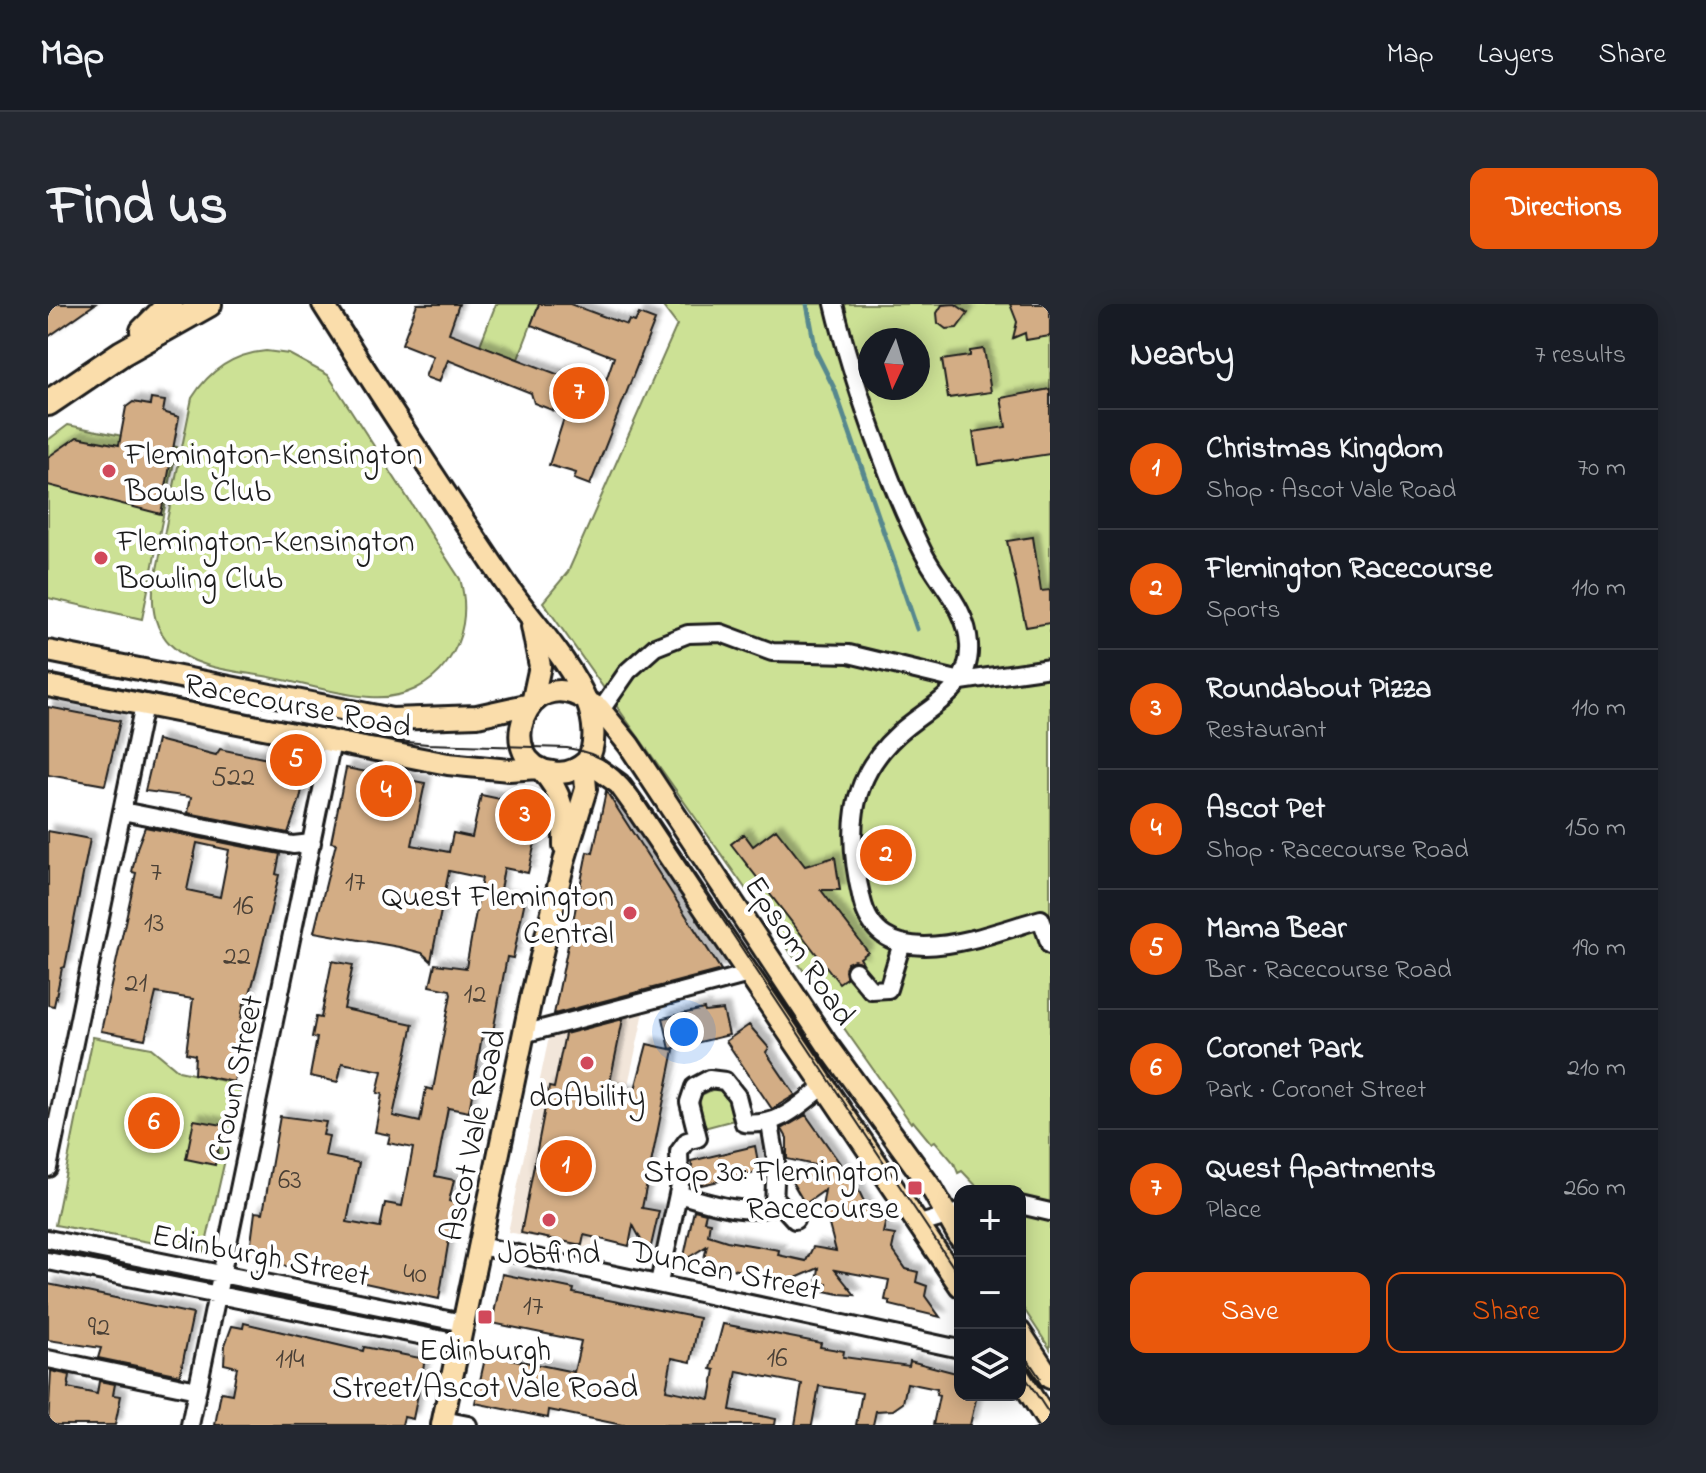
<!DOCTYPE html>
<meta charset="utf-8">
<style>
body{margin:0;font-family:"Indie Flower",sans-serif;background:#242831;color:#f1f3f6}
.controls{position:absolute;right:24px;bottom:24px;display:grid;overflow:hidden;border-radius:16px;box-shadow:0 4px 20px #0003}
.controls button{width:72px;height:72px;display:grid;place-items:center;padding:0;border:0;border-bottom:2px solid #363941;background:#171b24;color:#f1f3f6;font:40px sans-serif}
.compass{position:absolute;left:810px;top:24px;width:72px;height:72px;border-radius:50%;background:#171b24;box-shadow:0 4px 20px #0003;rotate:184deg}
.you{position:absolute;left:636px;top:728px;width:28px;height:28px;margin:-20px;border:6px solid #fff;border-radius:50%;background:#1a73e8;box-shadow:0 0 0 12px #1a73e833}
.badge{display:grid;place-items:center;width:52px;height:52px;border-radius:50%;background:#ea580c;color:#fff;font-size:26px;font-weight:700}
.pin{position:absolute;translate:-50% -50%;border:4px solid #fff;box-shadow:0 2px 8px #0006}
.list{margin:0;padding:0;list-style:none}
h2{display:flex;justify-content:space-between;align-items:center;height:104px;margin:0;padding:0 32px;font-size:34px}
h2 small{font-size:26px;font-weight:400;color:#9ea1a6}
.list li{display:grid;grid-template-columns:52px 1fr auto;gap:24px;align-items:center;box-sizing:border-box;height:120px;padding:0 32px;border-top:2px solid #363941}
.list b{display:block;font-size:30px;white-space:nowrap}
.list p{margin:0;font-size:26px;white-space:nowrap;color:#9ea1a6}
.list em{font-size:26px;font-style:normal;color:#9ea1a6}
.actions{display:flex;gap:16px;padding:24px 32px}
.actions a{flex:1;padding:18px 0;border:2px solid #ea580c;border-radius:16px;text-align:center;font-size:28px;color:#ea580c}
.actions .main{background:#ea580c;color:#fff}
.icon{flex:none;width:44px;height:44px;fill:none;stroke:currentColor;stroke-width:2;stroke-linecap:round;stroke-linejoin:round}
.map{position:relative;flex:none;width:1002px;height:1121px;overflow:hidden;border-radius:16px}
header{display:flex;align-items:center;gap:48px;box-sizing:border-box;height:112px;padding:0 40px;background:#171b24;border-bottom:2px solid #363941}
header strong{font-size:38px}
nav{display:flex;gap:44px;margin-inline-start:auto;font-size:28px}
.intro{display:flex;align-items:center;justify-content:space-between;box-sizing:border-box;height:192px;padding:0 48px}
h1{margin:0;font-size:56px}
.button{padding:20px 36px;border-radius:16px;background:#ea580c;color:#fff;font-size:28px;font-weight:700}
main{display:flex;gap:48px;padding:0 48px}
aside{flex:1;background:#171b24;border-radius:16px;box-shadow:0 4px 20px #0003}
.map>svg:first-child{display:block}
.built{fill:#f2e6da}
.green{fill:#cce195;stroke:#747e58;stroke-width:2;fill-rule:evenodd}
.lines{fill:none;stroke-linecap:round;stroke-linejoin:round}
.stream{stroke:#57888e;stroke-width:5}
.building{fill:#d3ad85;stroke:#1c1c1c;stroke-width:2;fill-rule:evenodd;filter:url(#shadow)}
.minor-casing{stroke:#1c1c1c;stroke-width:22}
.major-casing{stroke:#1c1c1c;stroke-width:26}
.highway-casing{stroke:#1c1c1c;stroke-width:30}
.minor{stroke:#fff;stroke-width:16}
.major{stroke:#faddab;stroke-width:20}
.highway{stroke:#faddab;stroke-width:24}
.tram{stroke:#1c1c1c;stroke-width:2}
.poi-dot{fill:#d1495b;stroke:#fff;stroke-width:3}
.labels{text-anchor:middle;stroke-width:8;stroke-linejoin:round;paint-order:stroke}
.number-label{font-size:28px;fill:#4a4036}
.poi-label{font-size:32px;fill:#1c1c1c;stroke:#fff}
.street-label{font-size:32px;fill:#1c1c1c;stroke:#fff}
</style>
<header>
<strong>Map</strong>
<nav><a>Map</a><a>Layers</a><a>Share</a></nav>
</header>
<div class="intro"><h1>Find us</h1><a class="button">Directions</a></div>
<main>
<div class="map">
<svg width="1002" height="1121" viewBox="0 0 1002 1121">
<defs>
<filter id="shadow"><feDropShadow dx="6" dy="-6" stdDeviation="2" flood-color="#0004"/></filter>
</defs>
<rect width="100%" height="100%" fill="#fff"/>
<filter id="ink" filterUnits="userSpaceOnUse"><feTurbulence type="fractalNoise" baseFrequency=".0125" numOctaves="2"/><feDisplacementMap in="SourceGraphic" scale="16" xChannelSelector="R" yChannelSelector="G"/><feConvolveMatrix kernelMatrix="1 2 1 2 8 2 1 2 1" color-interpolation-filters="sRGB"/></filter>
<g filter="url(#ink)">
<path class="built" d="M596 708 544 945 460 928 502 728Z"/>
<path class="green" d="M448 0H491L470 55 432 41Z
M613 0H1002V1045L972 999V887H933L914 867 910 869 906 859 887 837 883 839 865 817 863 819 495 298 520 268 629 21ZM822 36H870V84H822Z
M218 47 241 50 280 71 412 275C430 336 389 398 322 393 290 391 257 380 226 374 193 367 148 367 123 341 107 325 104 307 105 285L144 94C161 67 185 50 218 47Z
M20 121 129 143 94 315 0 294V136Z
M45 733 103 744 131 767 194 781 156 948 7 921Z
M668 784 681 793 686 816 656 824 651 792Z"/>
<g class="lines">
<path class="stream" d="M759 0 768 48 787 86 869 325"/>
</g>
<path class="building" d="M0 0H47L0 33Z
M369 0H411L401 29 514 72 515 67 556 82 566 53 483 21 491 0H522L579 21 581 16 587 18 591 10 607 16 542 181 526 175 528 169 501 161 517 111 486 99 483 89 400 56 391 78 377 73 385 52 354 40Z
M907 0 920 9 909 24 898 25 890 19 889 9 894 1Z
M962 0H1002V32L978 36 977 29 965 34 969 18Z
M936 45 943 88 900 94 894 56 922 52V47Z
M1002 85V150L930 161 925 128 958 123 953 94Z
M103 95 117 97 115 108 131 113 113 210 0 181V153L29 133 71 141 78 103 85 98 102 101Z
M985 233 993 287 1002 286V319L978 323 959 237Z
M0 403 72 417 57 481 0 471Z
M109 436 168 451 172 445 229 457 231 448 261 454 252 495 240 529 140 509 143 493 97 487Z
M298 464 377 479 364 541 401 548 405 529 424 533 433 491 495 504 480 569 456 564 451 591 477 596 465 654 459 653 444 733 434 732 421 808 400 804 387 872 406 876 401 897 407 899 391 995 201 954 207 908 215 909 232 812 278 818 275 831 281 832 277 852 311 859 299 918 332 924 337 899 354 902 365 844 340 839 342 831 327 828 334 790 329 789 334 767 294 759 290 778 262 772 269 734 264 733 268 713 273 714 284 657 305 661 296 705 365 720 345 812 372 818 378 784 385 786 403 690 402 686 382 682 387 660 418 664 434 574 401 567 383 657 374 649 351 643 266 628 288 539 283 538Z
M558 487 673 666 506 710 539 548 545 549Z
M97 523 232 550 228 570 231 571 210 661 199 700 196 699 190 730 195 733 186 778 146 770 147 751 138 749 145 695 108 689 97 735 53 727 88 569 84 568 89 544ZM149 539 181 546 172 593 139 586Z
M728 525 757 562 787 553 792 586H773L820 648 812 654 815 659 806 656 799 659 798 674 791 679 683 540 696 530 705 542Z
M0 527 42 535 17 663 14 664 6 702 0 701Z
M656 705 657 708 675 706 681 731 622 745 615 714Z
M575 715 561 783 586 789 599 740 626 746 594 904 611 907 601 951 585 921 581 942 536 931 534 941 473 929 501 783 506 784 517 730Z
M701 721 721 744 718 748 747 791 724 805 678 737Z
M758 811 810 885 824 914 838 916 835 929 847 931 844 945 858 965 870 968 868 978 879 982 877 992 892 1013 842 1001V997L837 996 841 976 787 966 807 991 791 990 777 987 779 980 769 978 771 964 741 977 655 959 659 942 635 957 646 906 658 909 656 917 662 918 660 931 679 937 731 946 730 951 758 957 765 943 788 947 780 917 772 915 777 886 757 900 743 876 766 861 739 855V834L734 825Z
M146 816 175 821 167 861 138 855Z
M707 842 712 868 653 881 651 874 647 875 643 857Z
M454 970 526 985 525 989 651 1014 643 1058 624 1054 618 1086 662 1095 667 1066 663 1065 675 1020 773 1039 772 1043 796 1047 795 1053 861 1062 862 1057 912 1070V1091H929L922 1121H885L891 1092 888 1091 889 1085 859 1079 855 1099 845 1106 828 1107 825 1121H808L814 1089 771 1082 764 1121H747L754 1080 689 1067 682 1106 728 1115 727 1121H574L501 1106 500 1114 427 1099 438 1050 526 1068 533 1037 444 1019Z
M0 980 145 1010 132 1071 50 1054 53 1044 0 1036Z
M196 1019 315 1047 316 1043 377 1055 365 1115 356 1113 354 1121H167L173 1088 184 1090 189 1063 176 1060 177 1041 184 1022 195 1024Z
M3 1067 22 1071 20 1084 49 1090 51 1077 67 1080 65 1091 73 1092 67 1121H0Z"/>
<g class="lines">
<g class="minor-casing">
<path id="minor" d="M786 0C804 75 841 181 876 250 892 281 919 304 921 340 924 388 880 402 850 430 798 477 799 533 814 596 833 677 941 629 993 615L1002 641
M553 406 580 367 607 343 640 330 673 329 724 348 801 350 913 377 1002 364
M74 507 245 541 264 539
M807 667 823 686 840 685 854 639
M475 730 701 670
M0 864 96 401
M630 890C656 897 700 914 726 901L728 855 722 820
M728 895 747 916
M972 901 1002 908
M872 920 912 908
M0 935 415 1019
M432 942 912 1045
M0 957 411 1039
M611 979 632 881 631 848 639 837 650 834 641 798 646 783 661 775 677 777 689 792 696 819C731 823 751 802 777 781
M0 1055 149 1086
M395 1116 420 1121
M142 1121 284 438"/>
</g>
<g class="major-casing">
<path id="major" d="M275 0C334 93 394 185 456 277 483 317 520 354 539 398 546 416 549 440 539 457 529 466 517 471 504 468 445 460 476 357 538 396
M0 347 344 415 429 412 483 400
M0 382 400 460 461 466 490 464
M538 397 551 404 581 441 778 739 884 885 912 934
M484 399 492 362 484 322
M539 457 571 480 589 505 912 982
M493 466C516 489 516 510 516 542
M972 1028 1002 1074
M972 1074 1002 1121
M394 1121 484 690 517 554 538 485 536 460"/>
</g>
<g class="highway-casing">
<path id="highway" d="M95 27 122 0
M0 99 74 49 161 0"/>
</g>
<use href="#minor" class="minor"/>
<use href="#major" class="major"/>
<use href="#highway" class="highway"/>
<path class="tram" d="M0 369 322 434 379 440 519 444C556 449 575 467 596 497L912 973
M972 1044 992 1074
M972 1065 1002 1111"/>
</g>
</g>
<g class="poi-dot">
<circle cx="61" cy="167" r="8"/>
<circle cx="53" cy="254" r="8"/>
<circle cx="582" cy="609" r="8"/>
<circle cx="539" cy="759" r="8"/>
<rect x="859" y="876" width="16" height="16" rx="4"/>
<circle cx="501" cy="916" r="8"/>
<rect x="429" y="1005" width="16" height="16" rx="4"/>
</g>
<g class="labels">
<g class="number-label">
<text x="185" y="481">522</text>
<text x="108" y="576">7</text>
<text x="307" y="586">17</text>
<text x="195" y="610">16</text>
<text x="106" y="627">13</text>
<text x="189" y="660">22</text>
<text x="88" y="687">21</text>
<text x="427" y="698">12</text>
<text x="242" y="884">63</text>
<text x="367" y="978">40</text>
<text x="485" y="1010">17</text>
<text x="51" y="1031">92</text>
<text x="729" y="1062">16</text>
<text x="242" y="1063">114</text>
</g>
<g class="poi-label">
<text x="77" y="160" text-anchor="start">Flemington-Kensington<tspan x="77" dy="37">Bowls Club</tspan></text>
<text x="69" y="247" text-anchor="start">Flemington-Kensington<tspan x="69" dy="37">Bowling Club</tspan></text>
<text x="566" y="602" text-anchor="end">Quest Flemington<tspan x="566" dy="37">Central</tspan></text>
<text x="539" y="802">doAbility</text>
<text x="851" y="877" text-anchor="end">Stop 30: Flemington<tspan x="851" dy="37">Racecourse</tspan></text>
<text x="501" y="959">Jobfind</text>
<text x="437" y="1056">Edinburgh<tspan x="437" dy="37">Street/Ascot Vale Road</tspan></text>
</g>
<g class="street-label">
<text transform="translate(250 400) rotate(11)" y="11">Racecourse Road</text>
<text transform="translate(753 646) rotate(56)" y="11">Epsom Road</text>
<text transform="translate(186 774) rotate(-78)" y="11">Crown Street</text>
<text transform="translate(424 831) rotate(-78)" y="11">Ascot Vale Road</text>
<text transform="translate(213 950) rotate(11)" y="11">Edinburgh Street</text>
<text transform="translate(678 965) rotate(12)" y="11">Duncan Street</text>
</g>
</g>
</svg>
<div class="controls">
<button>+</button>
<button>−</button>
<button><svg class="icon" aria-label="layers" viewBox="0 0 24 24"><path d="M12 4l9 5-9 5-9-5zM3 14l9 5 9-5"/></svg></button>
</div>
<svg class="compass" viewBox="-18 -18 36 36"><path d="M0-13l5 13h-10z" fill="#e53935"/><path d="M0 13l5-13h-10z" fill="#9ea1a6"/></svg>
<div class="you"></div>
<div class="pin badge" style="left:518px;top:862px">1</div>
<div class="pin badge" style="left:838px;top:551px">2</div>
<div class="pin badge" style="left:477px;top:511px">3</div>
<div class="pin badge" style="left:338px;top:487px">4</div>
<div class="pin badge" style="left:248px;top:456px">5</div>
<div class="pin badge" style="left:106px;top:819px">6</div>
<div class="pin badge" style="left:531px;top:89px">7</div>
</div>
<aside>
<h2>Nearby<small>7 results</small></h2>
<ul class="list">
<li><span class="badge">1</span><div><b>Christmas Kingdom</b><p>Shop · Ascot Vale Road</p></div><em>70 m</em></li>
<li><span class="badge">2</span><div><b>Flemington Racecourse</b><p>Sports</p></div><em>110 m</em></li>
<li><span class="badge">3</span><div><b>Roundabout Pizza</b><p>Restaurant</p></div><em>110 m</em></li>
<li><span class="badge">4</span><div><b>Ascot Pet</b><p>Shop · Racecourse Road</p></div><em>150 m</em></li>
<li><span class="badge">5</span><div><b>Mama Bear</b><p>Bar · Racecourse Road</p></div><em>190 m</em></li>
<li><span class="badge">6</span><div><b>Coronet Park</b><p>Park · Coronet Street</p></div><em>210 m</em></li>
<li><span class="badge">7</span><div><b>Quest Apartments</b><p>Place</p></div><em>260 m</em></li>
</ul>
<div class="actions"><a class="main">Save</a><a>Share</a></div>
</aside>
</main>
